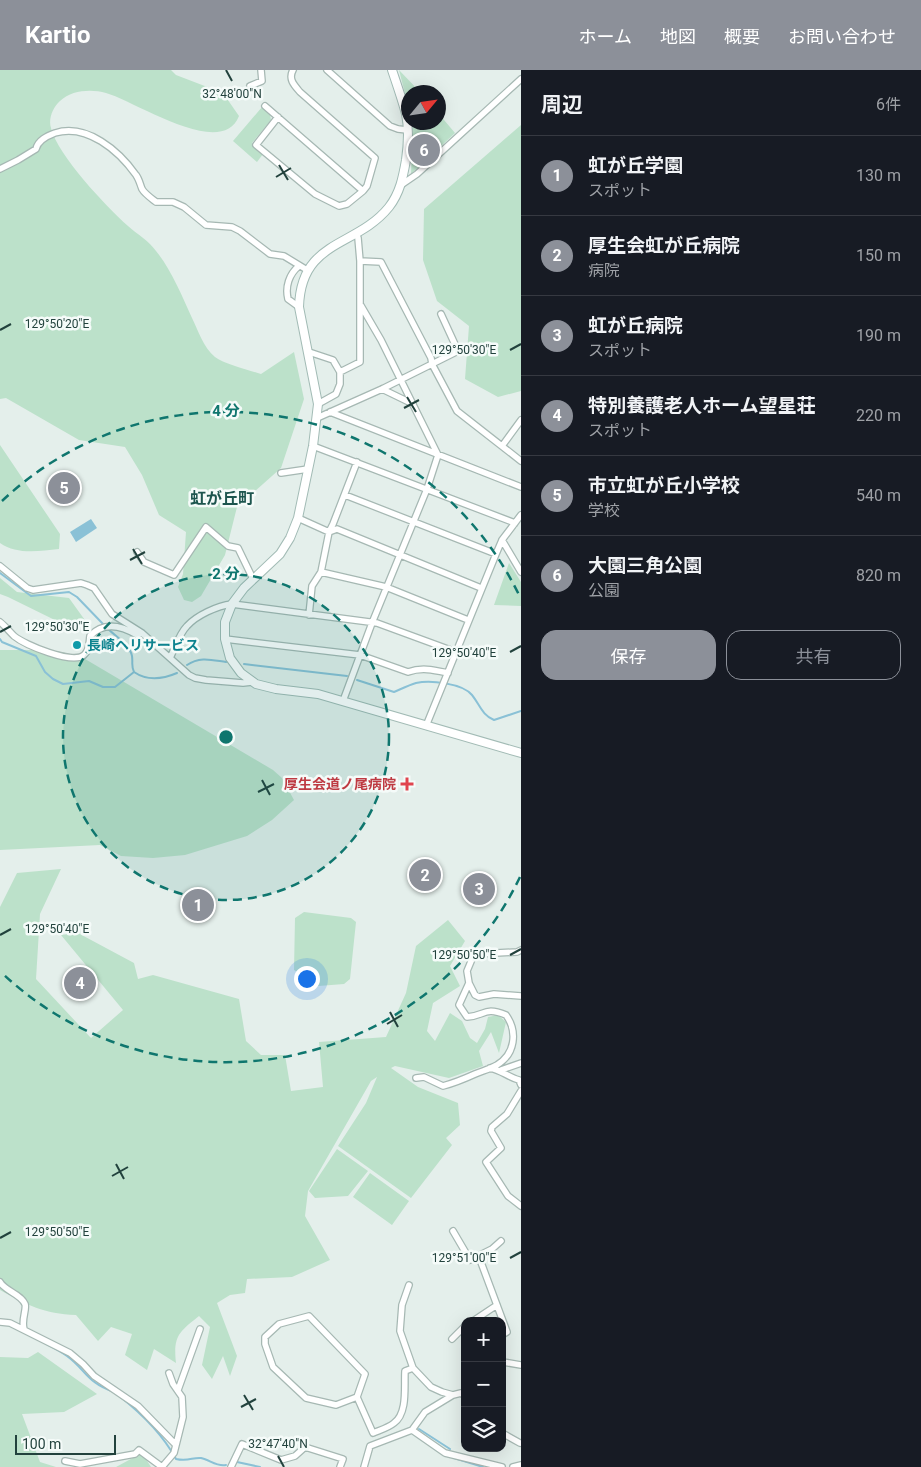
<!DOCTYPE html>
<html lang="ja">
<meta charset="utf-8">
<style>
body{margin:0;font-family:Roboto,"Noto Sans JP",sans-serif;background:#20242c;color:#f1f3f6}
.controls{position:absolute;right:15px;bottom:15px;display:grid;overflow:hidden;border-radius:10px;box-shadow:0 5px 20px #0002}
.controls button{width:45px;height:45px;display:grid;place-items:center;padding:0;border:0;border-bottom:1px solid #363941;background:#171b24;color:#f1f3f6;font:25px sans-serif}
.compass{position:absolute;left:401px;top:15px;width:45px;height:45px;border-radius:50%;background:#171b24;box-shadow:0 5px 20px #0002;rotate:61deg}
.scale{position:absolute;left:15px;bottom:12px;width:101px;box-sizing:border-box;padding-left:5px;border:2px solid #22423d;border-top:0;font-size:14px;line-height:18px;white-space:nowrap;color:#22423d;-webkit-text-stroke:4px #f5fbf9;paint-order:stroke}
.you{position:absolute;left:306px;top:908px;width:18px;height:18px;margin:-12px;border:4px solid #fff;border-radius:50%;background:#1a73e8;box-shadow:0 0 0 8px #1a73e833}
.badge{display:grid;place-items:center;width:32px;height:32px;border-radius:50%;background:#8c9099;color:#fff;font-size:16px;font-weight:700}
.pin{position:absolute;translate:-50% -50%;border:2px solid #fff;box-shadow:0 1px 5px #0006}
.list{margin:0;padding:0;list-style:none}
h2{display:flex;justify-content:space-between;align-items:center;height:65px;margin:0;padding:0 20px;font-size:21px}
h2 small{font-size:16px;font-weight:400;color:#9ea1a6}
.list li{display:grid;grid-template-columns:32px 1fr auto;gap:15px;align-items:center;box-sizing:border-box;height:80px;padding:0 20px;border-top:1px solid #363941}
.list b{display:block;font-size:19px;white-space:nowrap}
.list p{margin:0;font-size:16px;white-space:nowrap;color:#9ea1a6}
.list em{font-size:16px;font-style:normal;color:#9ea1a6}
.actions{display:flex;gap:10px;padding:15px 20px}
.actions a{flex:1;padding:11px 0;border:1px solid #8c9099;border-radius:15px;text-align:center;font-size:18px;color:#8c9099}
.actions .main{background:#8c9099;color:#fff}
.icon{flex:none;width:28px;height:28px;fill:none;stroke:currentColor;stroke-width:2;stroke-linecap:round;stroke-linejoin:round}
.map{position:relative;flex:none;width:521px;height:1397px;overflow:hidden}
header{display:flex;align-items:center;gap:30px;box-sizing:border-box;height:70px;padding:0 25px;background:#8c9099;color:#fff}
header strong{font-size:24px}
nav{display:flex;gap:28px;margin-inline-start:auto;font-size:18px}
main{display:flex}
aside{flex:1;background:#171b24}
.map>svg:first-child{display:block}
.green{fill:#bce1ca}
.water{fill:#8ac1d6}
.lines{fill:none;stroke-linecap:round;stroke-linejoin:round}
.stream{stroke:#8ac1d6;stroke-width:2}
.street-casing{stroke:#a6b8b3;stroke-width:8}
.secondary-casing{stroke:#a2bbb5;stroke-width:10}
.street{stroke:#fff;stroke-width:5.5}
.secondary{stroke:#fff;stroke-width:8}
.ticks{fill:none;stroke:#22423d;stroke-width:2}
.ring{fill:none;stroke:#0f766e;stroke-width:2.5;stroke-dasharray:9 6}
.culture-dot{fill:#0f9aa8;stroke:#f5fbf9;stroke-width:2}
.health-dot{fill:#e0444e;stroke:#f5fbf9;stroke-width:2}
.labels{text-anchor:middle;stroke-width:5;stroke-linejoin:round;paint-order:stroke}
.culture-label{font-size:14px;font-weight:bold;fill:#0d838f;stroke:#f5fbf9;text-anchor:start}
.health-label{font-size:14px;font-weight:bold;fill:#be3a42;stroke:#f5fbf9;text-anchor:end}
.quarter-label{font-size:16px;font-weight:bold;fill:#1d554e;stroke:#f5fbf9}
.ticks-label{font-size:12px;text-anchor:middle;fill:#22423d;stroke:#f5fbf9;stroke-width:5;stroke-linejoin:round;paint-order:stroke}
.centre{fill:#0f766e;stroke:#f5fbf9;stroke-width:2.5}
.ring-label{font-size:15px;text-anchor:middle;font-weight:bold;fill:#0f766e;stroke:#f5fbf9;stroke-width:5;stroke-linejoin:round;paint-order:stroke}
</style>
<header>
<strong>Kartio</strong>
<nav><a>ホーム</a><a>地図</a><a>概要</a><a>お問い合わせ</a></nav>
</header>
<main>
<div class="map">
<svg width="521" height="1397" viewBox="0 0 521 1397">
<rect width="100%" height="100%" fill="#e4efeb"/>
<path class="green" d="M0 0H171L176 5 223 23 239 46C222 90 135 31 106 23 91 19 72 20 60 31 53 37 48 49 51 58 58 86 106 136 128 156 137 164 149 171 156 181 171 199 182 226 192 248 198 260 203 277 215 287 224 294 249 300 261 304L294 282 304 329 281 398 237 437 225 485 201 526 192 532 184 530 178 517 183 504 186 462 159 445 142 405 125 377 79 370 6 328 0 329Z
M399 0 420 22H408V35Z
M262 37 270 44 271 50 252 73 263 84 257 92 233 71Z
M439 44 455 63 411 104 413 53 438 52Z
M521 55V321L498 327 465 309 469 256 437 231 423 190 424 139Z
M0 375 60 464 59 479C39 481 17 485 0 473Z
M509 493 521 512V536L494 535Z
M0 508 17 522 69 528 87 553 67 556 8 527 0 524Z
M0 580H51L80 586 273 700 282 708 294 730 272 750 247 766 185 785 153 788 121 786 100 775 0 780Z
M61 799 40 844 36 909 91 968 123 940 61 865 78 863 134 893 138 909 153 905 239 929 246 971 261 985H285L291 1021 323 1017 319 972 386 967 406 923 416 876 448 850 465 871 450 896 460 916 433 933 427 961 435 971 450 943 462 951 470 968 477 973 485 959 488 947 498 945 506 952 499 983 491 962 479 981 483 996 449 1008 395 996 391 998 418 1017 458 1033 460 1055 446 1068 452 1075 411 1128 338 1076 366 1033 377 1007 371 1011 308 1121 305 1146 330 1190 292 1207 247 1209 245 1223 230 1225 217 1233 237 1286 230 1306 223 1286 212 1309 202 1295 210 1257 199 1246C179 1262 173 1266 176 1293L154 1279 147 1300 125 1285 132 1264 111 1257 98 1271 76 1245C44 1244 27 1235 0 1220V837L17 803Z
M304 842 351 848 356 852 350 909 344 914 306 917 302 905 294 900 295 848Z
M337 1079 368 1101 348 1126 315 1128 309 1121Z
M370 1103 409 1131 392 1155 353 1127Z
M38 1282 97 1324 64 1342 22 1344 40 1392 56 1397H0V1287L28 1288Z
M142 1383 151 1397H116Z"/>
<path class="water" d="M91 449 97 458 76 472 70 462Z"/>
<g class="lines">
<path class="stream" d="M0 503 31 526 69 522 77 527 104 555
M107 558C115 566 130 575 132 586 133 593 131 596 134 602
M0 569 2 572 36 586 45 602 53 609 63 614 89 611 103 617H115L134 602C147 611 163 609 177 603
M244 594 347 606
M187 595C200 586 212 590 226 592
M357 610 394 622C401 619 409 615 416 613 430 610 462 613 472 625 480 635 482 645 494 650L521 641
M39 1270C48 1275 59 1280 67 1286 86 1300 87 1313 114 1322
M118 1325C141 1343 162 1363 176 1389 188 1392 193 1387 201 1388 210 1390 217 1397 226 1395
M419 1359 450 1379
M454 1388 483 1397
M237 1392 260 1397"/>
<g class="street-casing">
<path id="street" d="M327 0 390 56 398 59 407 60
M250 16 262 11 261 0
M265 36 363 121 367 116 375 88 300 22C294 15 288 9 293 0
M278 47 256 75 315 124 339 136 347 134 363 121
M0 99 18 90 36 79C38 70 47 66 55 63 87 53 119 81 136 105 139 109 140 114 142 119 145 124 151 128 156 132H173L184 137 206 155 232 157 240 161 270 184 284 186 307 200
M401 115 417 104 521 9
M360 191 381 192 431 288 432 294 457 341 521 391
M299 196C289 204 285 217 288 229L299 237
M309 282 333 290 340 302V314L336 324 318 334
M340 302 360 292V234
M382 319 413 334
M330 342 521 417
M317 348 382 319 458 281 441 244
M313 376 515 453
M502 376 521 350
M281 403 308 399
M345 425 496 484
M298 448 329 462 337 459 481 518
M502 470 521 502
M137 482 144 492 174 505 206 457 228 476 238 478 253 509
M0 496 27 518 33 520 81 513 87 515 94 518 112 544 142 563 189 605 195 608 206 610 243 613 252 612
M321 502 386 517 468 550
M309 545 312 516 321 502 329 462 333 454 357 392
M0 552C5 556 9 561 14 566 25 575 73 595 84 585 90 580 89 572 90 566 104 551 122 556 137 565L142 563
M225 569 360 585 408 602C422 597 434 600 448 603
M170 588C175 578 179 564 187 556 197 545 217 536 232 534L377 553 456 582
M343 631 372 553 427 419 438 385 381 270 360 234V191L358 168 356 163
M426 656 496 484 502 470 521 445
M469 913 475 925 479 927 494 924 521 926
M490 998C501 1000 508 1007 519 1010L521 1015
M501 1000 521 993
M416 1008 424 1007 443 1016C454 1013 464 1009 475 1004 482 1001 490 999 497 995 515 984 518 962 506 945 484 936 485 946 467 947L459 935 469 913 467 901 472 889 477 884 517 882 521 880
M521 1021 507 1044 492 1057 491 1061 501 1078 486 1092 508 1126 521 1136
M453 1161 470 1190 492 1179 501 1171
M479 1187 507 1262 502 1265
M0 1212C5 1221 21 1224 25 1234 27 1239 21 1250 24 1259
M409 1215 402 1235 400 1261 413 1298 431 1317 442 1322 453 1325
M473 1251 497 1235
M0 1252 10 1253 70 1283 83 1294 94 1306 138 1336 175 1374
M452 1269 465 1256
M502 1290 503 1292 521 1295
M178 1320 200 1259
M357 1327 365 1304 309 1246 279 1254 265 1267V1274L273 1297 306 1328 336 1335 357 1327 373 1363C380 1360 388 1358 394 1353 408 1343 404 1316 405 1301L413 1298
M412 1360 445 1383 502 1397
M502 1363 520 1373
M65 1391 80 1394 135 1384 139 1380 162 1397 174 1383 183 1347 182 1327 173 1314 169 1303
M231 1397 242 1374 281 1390 295 1386 305 1377 343 1389 340 1397
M364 1397 370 1376 412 1360 425 1342 453 1325 461 1323 465 1326
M513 1397 521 1395"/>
</g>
<g class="secondary-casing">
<path id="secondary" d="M392 0C397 15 402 29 406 44 409 58 408 76 406 90 403 107 400 123 389 137 356 178 301 169 299 237L318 334 313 376 298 448 290 468 280 484 244 518 232 534 225 552V569L230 588 241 603 256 614 276 619 318 624 521 683"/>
</g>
<use href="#street" class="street"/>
<use href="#secondary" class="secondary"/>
</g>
<path class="ticks" d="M226 0 232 11M279 95 288 110M276 107 291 98M0 260 11 254M510 280 521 274M407 327 416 342M404 338 419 330M133 479 142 494M130 490 145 482M0 562 11 556M510 582 521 576M262 710 270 725M258 722 274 714M0 865 11 859M510 885 521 879M390 942 398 957M387 954 402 945M116 1094 124 1109M112 1106 128 1097M0 1168 11 1162M510 1188 521 1182M244 1325 253 1340M241 1337 256 1329M278 1386 284 1397"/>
<circle cx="226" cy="667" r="163" fill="#0f766e" fill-opacity=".12"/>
<g class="ring">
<circle cx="226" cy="667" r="163"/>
<path d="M520 807A326 326 0 0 1 2 903M2 431A326 326 0 0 1 520 527"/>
</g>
<circle class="culture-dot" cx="77" cy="575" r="5"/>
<path class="health-dot" d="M404.5 706.5h5v5h5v5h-5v5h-5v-5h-5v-5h5z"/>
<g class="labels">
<g class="culture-label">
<text x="87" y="580">長崎ヘリサービス</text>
</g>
<g class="health-label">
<text x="396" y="719">厚生会道ノ尾病院</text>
</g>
<g class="quarter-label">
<text x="222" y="434">虹が丘町</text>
</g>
</g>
<g class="ticks-label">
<text x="232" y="28">32°48'00"N</text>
<text x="57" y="258">129°50'20"E</text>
<text x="464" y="284">129°50'30"E</text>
<text x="57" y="561">129°50'30"E</text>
<text x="464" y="587">129°50'40"E</text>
<text x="57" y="863">129°50'40"E</text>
<text x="464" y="889">129°50'50"E</text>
<text x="57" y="1166">129°50'50"E</text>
<text x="464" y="1192">129°51'00"E</text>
<text x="278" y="1378">32°47'40"N</text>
</g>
<circle cx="226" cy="667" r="8" class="centre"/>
<g class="ring-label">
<text x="226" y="346">4 分</text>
<text x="226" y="509">2 分</text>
</g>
</svg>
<div class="controls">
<button>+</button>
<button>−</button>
<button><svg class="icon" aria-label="layers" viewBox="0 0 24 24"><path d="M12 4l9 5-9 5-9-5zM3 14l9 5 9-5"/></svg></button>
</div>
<svg class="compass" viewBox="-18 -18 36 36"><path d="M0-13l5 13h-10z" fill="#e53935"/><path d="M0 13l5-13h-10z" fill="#9ea1a6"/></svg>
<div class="scale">100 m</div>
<div class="you"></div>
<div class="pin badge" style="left:198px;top:835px">1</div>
<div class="pin badge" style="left:425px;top:805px">2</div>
<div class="pin badge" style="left:479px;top:819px">3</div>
<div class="pin badge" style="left:80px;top:913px">4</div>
<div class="pin badge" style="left:64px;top:418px">5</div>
<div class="pin badge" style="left:424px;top:80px">6</div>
</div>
<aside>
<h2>周辺<small>6件</small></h2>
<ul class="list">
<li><span class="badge">1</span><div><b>虹が丘学園</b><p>スポット</p></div><em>130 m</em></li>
<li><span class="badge">2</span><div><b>厚生会虹が丘病院</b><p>病院</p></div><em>150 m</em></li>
<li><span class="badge">3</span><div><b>虹が丘病院</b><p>スポット</p></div><em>190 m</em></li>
<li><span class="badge">4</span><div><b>特別養護老人ホーム望星荘</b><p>スポット</p></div><em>220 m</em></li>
<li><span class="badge">5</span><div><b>市立虹が丘小学校</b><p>学校</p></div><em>540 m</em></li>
<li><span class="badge">6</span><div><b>大園三角公園</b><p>公園</p></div><em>820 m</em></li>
</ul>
<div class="actions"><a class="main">保存</a><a>共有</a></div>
</aside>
</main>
